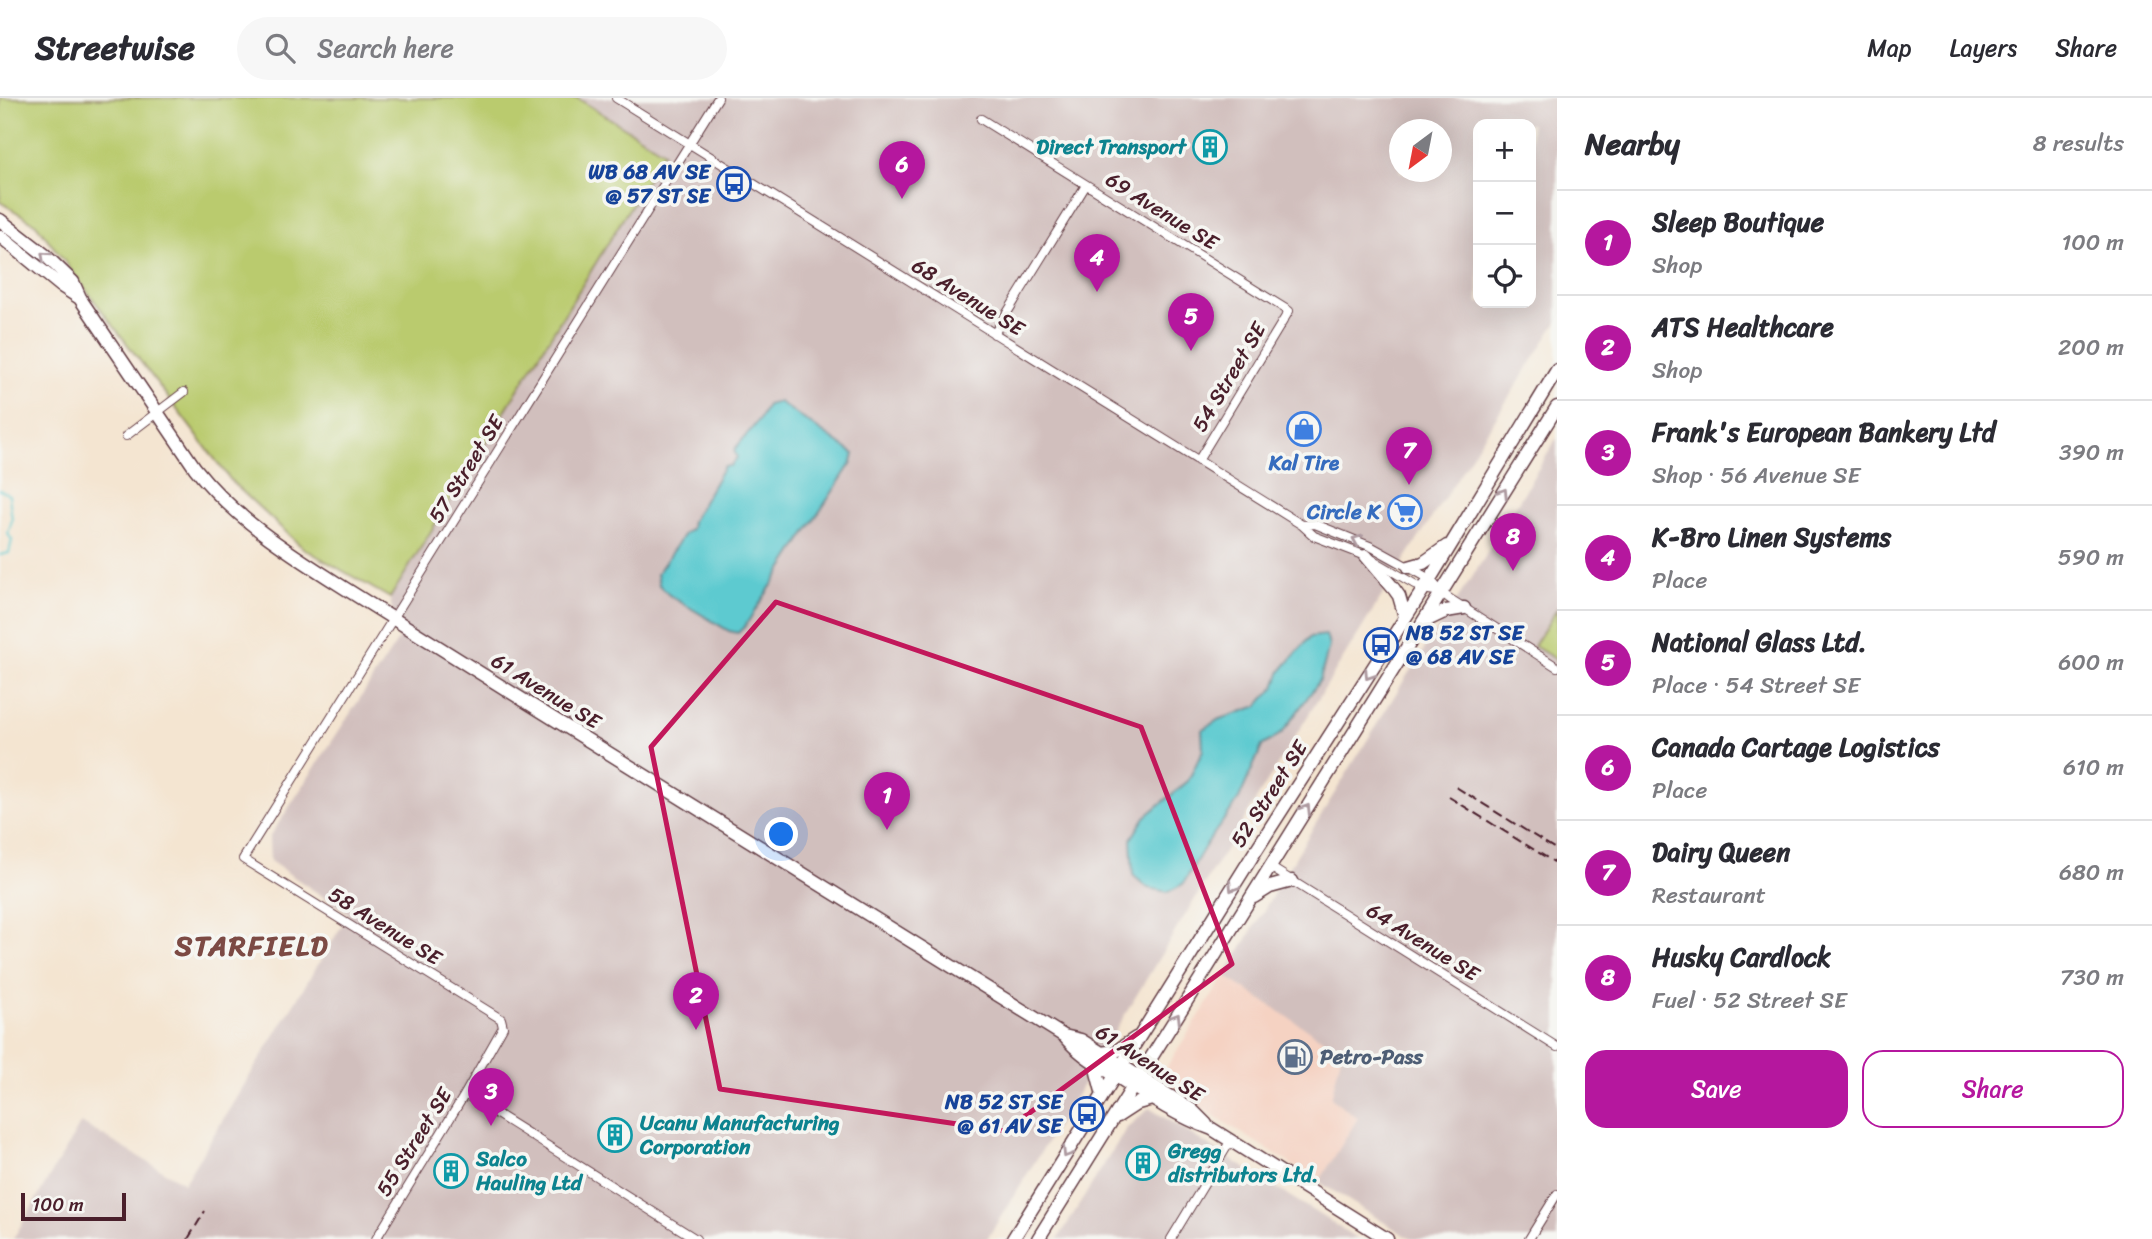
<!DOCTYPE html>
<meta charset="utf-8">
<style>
body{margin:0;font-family:Sriracha,sans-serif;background:#f7f7f7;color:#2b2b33}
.controls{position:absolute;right:21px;top:21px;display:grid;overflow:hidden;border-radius:14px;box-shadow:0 7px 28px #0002}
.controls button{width:63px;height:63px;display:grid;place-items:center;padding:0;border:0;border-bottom:2px solid #e1e1e2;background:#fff;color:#2b2b33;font:35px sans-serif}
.compass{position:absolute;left:1389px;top:21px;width:63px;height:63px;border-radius:50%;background:#fff;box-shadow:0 7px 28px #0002;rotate:212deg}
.scale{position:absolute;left:21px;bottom:18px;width:105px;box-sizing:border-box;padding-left:7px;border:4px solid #4a1f2b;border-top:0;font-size:19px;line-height:24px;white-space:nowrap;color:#4a1f2b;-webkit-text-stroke:5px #f6f6f2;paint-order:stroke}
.you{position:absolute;left:782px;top:737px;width:24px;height:24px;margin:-18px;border:5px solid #fff;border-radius:50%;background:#1a73e8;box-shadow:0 0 0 10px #1a73e833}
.badge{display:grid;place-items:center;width:46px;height:46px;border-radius:50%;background:#b5179e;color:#fff;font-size:23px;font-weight:700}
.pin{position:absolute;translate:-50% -58px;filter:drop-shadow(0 2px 4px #0008)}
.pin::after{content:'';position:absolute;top:37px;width:24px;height:21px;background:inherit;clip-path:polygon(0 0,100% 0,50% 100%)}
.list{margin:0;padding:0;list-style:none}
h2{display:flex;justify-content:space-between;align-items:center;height:91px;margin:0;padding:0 28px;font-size:30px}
h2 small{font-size:23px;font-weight:400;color:#7c7c81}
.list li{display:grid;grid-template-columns:46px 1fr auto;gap:21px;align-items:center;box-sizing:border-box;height:105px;padding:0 28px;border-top:2px solid #e1e1e2}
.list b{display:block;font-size:26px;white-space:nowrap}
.list p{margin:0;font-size:23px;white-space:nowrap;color:#7c7c81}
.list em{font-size:23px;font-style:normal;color:#7c7c81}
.actions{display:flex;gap:14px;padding:21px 28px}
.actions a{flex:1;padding:16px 0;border:2px solid #b5179e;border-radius:21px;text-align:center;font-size:24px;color:#b5179e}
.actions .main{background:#b5179e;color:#fff}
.icon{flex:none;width:38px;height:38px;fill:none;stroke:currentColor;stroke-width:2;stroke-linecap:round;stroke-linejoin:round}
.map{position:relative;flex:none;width:1557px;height:1141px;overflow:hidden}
header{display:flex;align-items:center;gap:42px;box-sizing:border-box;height:98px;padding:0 35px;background:#fff;border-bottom:2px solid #e1e1e2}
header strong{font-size:33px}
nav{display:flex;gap:38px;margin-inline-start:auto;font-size:24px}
.search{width:490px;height:63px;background:#f7f7f7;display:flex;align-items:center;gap:18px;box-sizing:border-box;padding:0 24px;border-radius:38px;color:#7c7c81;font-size:26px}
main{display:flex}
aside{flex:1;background:#fff}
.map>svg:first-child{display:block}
.built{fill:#f5d2c2}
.industrial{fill:#d1bfbd;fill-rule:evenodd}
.green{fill:#bacb6e;stroke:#82754c;stroke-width:2}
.water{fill:#5dcad0;stroke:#54747e;stroke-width:2}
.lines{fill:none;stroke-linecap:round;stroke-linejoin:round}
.stream{stroke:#5dcad0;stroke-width:2}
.street-casing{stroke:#643d44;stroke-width:10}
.secondary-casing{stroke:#643d44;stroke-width:15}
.street{stroke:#fff;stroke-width:8}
.secondary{stroke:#fff;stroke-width:12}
.rail{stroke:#4a1f2b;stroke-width:2;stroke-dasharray:10 5;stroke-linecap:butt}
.oneway{stroke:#ae9aa0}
.marked{fill:none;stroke:#c2185b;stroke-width:5;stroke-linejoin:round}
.labels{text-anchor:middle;stroke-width:7;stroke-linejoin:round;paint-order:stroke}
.culture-label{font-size:21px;font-weight:bold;fill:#0d838f;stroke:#f6f6f2;text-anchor:start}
.transit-label{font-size:21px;font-weight:bold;fill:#164399;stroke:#f6f6f2;text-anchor:end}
.street-label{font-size:21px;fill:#4a1f2b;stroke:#f6f6f2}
.shop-label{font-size:21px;font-weight:bold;fill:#366cbe;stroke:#f6f6f2}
.service-label{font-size:21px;font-weight:bold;fill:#4e5e75;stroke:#f6f6f2;text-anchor:start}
.district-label{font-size:28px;font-weight:bold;letter-spacing:2px;fill:#7c4a44;stroke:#f6f6f2}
</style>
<header>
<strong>Streetwise</strong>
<div class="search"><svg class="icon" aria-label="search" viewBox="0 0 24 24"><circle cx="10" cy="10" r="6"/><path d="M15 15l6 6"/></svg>Search here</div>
<nav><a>Map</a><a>Layers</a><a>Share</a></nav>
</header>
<main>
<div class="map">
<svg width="1557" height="1141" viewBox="0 0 1557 1141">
<rect width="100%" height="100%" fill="#f6f6f2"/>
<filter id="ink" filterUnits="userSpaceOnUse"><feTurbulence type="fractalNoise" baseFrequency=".0143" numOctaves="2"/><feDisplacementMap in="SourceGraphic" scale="14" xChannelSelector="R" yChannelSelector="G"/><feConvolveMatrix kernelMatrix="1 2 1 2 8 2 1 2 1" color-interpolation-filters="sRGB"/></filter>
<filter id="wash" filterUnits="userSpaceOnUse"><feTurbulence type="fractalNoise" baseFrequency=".00686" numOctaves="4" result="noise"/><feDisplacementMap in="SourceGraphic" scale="28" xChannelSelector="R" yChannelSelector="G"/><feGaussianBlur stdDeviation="1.57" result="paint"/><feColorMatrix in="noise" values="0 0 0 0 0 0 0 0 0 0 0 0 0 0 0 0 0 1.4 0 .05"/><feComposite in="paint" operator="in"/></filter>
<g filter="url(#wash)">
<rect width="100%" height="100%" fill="#f4e5d1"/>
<path class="built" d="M1225 878 1343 953 1331 1000 1359 1020 1319 1084 1158 982Z"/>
<path class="industrial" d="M577 0H1557V224L1383 496 1179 827 1083 986 987 1141H13L81 1025 184 1085 349 816 270 763 269 740 398 542 390 500 664 54ZM1478 26H1531V205H1478ZM1400 32H1442V74H1400Z
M1557 340V511L1535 548 1557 562V1141H1411L1319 1084 1358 1020 1331 1000 1342 954 1225 878 1302 748 1408 576 1483 462Z
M1149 1010 1358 1141H1058L1126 1031Z"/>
<path class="green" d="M0 0H577L664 54 390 500 303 450 233 385 36 126 0 104Z
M1557 511V562L1534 548Z"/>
<path class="water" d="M779 304 854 356 852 364 745 528 738 535 729 533 669 497 659 487 657 476 684 436 691 431 692 423 724 368H730L737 360 734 352 759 322 767 307Z
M1326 537 1329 548 1320 582 1282 635 1262 648 1239 701 1207 745 1183 786 1168 794 1148 790 1133 777 1131 741 1145 719 1188 683 1203 652 1202 632 1218 622 1258 608 1275 589 1281 573 1310 539Z"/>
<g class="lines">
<path class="stream" d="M0 392 9 397 12 422 8 436 12 442 9 455 0 457"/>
</g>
</g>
<g filter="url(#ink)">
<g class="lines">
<g class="street-casing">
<path id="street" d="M616 0 1302 427 1314 438 1366 458 1423 491 1441 494
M981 21 1289 213 1198 363
M994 236 1086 87
M126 338 184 294
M1302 427 1315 426 1372 449 1430 481 1441 494 1450 501 1557 569
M1270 769 1557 949
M465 996 696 1141
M376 1141 465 996 503 929 501 921 243 761 718 0
M1171 1141 1231 1042
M1529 1141 1557 1096"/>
</g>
<g class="secondary-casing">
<path id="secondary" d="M0 122 45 157 73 184 81 202 195 370C236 422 291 456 346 491 401 526 457 560 512 595 697 709 880 824 1064 938 1079 956 1097 966 1116 978 1147 998 1177 1018 1212 1031L1387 1141
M0 138 61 188 81 201
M1366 458 1394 491 1399 498 1405 519
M1409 469 1423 465 1447 448
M1423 524 1446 513 1464 510
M1254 799 1270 789 1292 783
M1064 938 1081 942 1192 1012 1206 1026
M1101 955 1116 953 1136 940
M1094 963 1103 997
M1118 1018 1138 1005 1152 1001
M1013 1141 1253 757 1430 481 1557 272
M1038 1141 1557 309"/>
</g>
<use href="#street" class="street"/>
<use href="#secondary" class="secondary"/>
<path class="rail" d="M1456 689 1557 752
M1449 699 1557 766
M188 1141 205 1113"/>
</g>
<defs><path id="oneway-chevron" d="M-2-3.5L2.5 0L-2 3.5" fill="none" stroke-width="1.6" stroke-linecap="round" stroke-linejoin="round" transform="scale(1.75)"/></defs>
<g class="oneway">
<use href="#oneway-chevron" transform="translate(45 158) rotate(-138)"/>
<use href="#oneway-chevron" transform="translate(1503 395) rotate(-58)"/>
<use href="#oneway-chevron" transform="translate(1357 442) rotate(-157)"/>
<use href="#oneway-chevron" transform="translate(1369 577) rotate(123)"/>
<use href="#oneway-chevron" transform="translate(1306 711) rotate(-58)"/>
<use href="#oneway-chevron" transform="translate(1233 789) rotate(122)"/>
<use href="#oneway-chevron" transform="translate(1176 920) rotate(-58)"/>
<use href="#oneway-chevron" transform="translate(1067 1055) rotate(122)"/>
</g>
</g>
<path class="marked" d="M776 504 1141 629 1232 866 1005 1033 720 991 651 649Z"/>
<defs>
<g id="building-ring" transform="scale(1.75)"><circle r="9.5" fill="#f6f6f2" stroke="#0f9aa8" stroke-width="1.5"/><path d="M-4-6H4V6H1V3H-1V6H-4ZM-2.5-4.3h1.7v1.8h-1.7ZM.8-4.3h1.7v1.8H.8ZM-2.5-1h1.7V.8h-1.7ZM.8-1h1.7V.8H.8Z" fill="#0f9aa8"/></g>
<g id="bus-ring" transform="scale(1.75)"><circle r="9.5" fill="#f6f6f2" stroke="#1a4fb4" stroke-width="1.5"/><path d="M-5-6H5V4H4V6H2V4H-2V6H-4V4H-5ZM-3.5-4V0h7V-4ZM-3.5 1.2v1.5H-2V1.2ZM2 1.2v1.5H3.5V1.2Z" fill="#1a4fb4"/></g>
<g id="shop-ring" transform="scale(1.75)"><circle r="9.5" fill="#f6f6f2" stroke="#3f7fe0" stroke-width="1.5"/><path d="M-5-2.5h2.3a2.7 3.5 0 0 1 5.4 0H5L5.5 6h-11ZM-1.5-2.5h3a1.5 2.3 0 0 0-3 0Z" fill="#3f7fe0"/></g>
<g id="supermarket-ring" transform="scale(1.75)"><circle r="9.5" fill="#f6f6f2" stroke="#3f7fe0" stroke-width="1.5"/><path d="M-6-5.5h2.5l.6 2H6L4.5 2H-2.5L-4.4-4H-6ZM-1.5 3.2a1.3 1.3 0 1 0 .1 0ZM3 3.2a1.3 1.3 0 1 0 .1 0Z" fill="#3f7fe0"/></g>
<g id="fuel-ring" transform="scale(1.75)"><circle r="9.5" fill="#f6f6f2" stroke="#5c6f8a" stroke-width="1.5"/><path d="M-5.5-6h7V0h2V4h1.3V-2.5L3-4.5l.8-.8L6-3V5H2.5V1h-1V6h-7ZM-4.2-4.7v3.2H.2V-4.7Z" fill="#5c6f8a"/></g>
</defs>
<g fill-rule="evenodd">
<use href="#building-ring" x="1210" y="49"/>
<use href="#bus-ring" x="734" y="86"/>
<use href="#shop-ring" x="1304" y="331"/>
<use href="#supermarket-ring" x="1405" y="414"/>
<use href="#bus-ring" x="1381" y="547"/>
<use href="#fuel-ring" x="1295" y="959"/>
<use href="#bus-ring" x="1087" y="1016"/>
<use href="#building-ring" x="615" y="1037"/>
<use href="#building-ring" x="1143" y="1065"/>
<use href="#building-ring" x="451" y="1073"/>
</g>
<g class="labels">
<g class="culture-label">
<text x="1186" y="56" text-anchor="end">Direct Transport</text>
<text x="640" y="1032">Ucanu Manufacturing<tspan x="640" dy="24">Corporation</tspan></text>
<text x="1168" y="1060">Gregg<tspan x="1168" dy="24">distributors Ltd.</tspan></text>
<text x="476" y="1068">Salco<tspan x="476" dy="24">Hauling Ltd</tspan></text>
</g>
<g class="transit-label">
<text x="710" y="81">WB 68 AV SE<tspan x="710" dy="24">@ 57 ST SE</tspan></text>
<text x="1406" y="542" text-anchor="start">NB 52 ST SE<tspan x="1406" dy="24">@ 68 AV SE</tspan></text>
<text x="1062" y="1011">NB 52 ST SE<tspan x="1062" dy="24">@ 61 AV SE</tspan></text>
</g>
<g class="street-label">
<text transform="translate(1162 113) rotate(32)" y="7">69 Avenue SE</text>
<text transform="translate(968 199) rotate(32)" y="7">68 Avenue SE</text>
<text transform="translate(1229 279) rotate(-59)" y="7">54 Street SE</text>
<text transform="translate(466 371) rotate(-58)" y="7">57 Street SE</text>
<text transform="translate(546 593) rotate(32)" y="7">61 Avenue SE</text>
<text transform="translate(1269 696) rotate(-57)" y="7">52 Street SE</text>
<text transform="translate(385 828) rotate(32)" y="7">58 Avenue SE</text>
<text transform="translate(1423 844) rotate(32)" y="7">64 Avenue SE</text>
<text transform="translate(1150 965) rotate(33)" y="7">61 Avenue SE</text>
<text transform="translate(414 1044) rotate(-58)" y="7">55 Street SE</text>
</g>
<g class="shop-label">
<text x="1304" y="372">Kal Tire</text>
<text x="1380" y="421" text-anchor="end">Circle K</text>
</g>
<g class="service-label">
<text x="1320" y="966">Petro-Pass</text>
</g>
<g class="district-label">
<text x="252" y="857">STARFIELD</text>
</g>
</g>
</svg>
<div class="controls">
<button>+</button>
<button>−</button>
<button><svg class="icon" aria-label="locate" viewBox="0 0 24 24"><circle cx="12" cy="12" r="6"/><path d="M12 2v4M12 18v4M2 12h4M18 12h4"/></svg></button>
</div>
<svg class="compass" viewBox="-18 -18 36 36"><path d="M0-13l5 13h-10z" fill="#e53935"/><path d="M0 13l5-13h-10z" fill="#7c7c81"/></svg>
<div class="scale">100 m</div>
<div class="you"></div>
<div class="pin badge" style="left:887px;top:732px">1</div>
<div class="pin badge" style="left:696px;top:932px">2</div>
<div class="pin badge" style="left:491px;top:1028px">3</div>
<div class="pin badge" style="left:1097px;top:194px">4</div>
<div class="pin badge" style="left:1191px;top:253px">5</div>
<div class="pin badge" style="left:902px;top:101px">6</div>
<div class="pin badge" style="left:1409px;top:387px">7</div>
<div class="pin badge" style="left:1513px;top:473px">8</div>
</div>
<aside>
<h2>Nearby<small>8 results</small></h2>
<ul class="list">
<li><span class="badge">1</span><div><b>Sleep Boutique</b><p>Shop</p></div><em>100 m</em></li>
<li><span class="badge">2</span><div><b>ATS Healthcare</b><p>Shop</p></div><em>200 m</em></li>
<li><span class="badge">3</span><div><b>Frank's European Bankery Ltd</b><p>Shop · 56 Avenue SE</p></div><em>390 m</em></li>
<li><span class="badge">4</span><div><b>K-Bro Linen Systems</b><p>Place</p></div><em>590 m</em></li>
<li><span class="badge">5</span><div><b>National Glass Ltd.</b><p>Place · 54 Street SE</p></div><em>600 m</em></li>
<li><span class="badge">6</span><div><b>Canada Cartage Logistics</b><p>Place</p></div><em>610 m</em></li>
<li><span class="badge">7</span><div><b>Dairy Queen</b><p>Restaurant</p></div><em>680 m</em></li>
<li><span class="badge">8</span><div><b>Husky Cardlock</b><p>Fuel · 52 Street SE</p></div><em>730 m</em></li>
</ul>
<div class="actions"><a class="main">Save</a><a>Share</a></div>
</aside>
</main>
